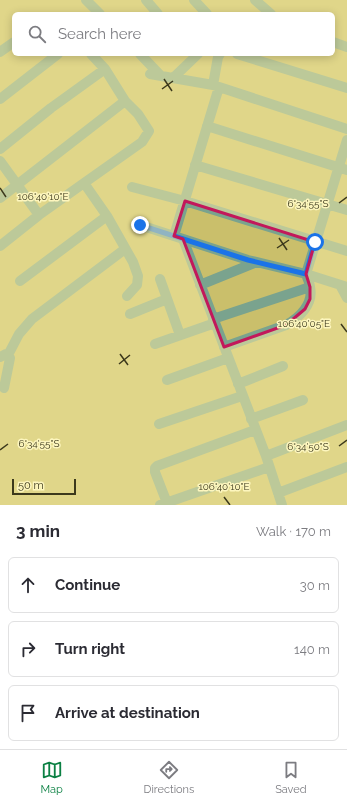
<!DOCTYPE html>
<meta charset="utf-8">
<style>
body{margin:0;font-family:Raleway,sans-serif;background:#f7f7f7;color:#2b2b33}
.scale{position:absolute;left:12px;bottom:10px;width:64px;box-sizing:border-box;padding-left:4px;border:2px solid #3c391c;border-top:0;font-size:11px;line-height:14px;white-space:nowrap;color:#3c391c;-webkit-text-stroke:3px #fdf6be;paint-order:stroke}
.stop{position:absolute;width:12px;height:12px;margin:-9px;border:3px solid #1a73e8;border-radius:50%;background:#fff}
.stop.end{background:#1a73e8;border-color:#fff;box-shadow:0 1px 4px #0008}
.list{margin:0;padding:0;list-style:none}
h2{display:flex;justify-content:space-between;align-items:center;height:52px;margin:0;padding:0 16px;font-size:17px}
h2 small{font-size:13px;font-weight:400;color:#7c7c81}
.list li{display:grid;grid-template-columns:26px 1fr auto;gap:12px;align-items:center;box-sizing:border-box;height:56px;margin:0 8px 8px;padding:0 8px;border:1px solid #e1e1e2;border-radius:6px}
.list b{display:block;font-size:15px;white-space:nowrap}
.list em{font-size:13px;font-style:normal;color:#7c7c81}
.icon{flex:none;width:22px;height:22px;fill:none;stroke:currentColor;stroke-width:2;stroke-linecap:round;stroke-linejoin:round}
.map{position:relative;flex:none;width:347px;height:505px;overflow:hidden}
.search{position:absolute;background:#fff;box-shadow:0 2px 10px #0003;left:12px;right:12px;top:12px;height:44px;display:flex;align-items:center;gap:10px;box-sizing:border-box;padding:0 14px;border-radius:6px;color:#7c7c81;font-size:15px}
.sheet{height:244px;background:#fff}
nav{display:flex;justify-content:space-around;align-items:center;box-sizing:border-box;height:56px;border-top:1px solid #e1e1e2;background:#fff;font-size:11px;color:#7c7c81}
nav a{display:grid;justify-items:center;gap:2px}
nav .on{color:#0b8043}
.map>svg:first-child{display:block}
.grass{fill:#cabf6b;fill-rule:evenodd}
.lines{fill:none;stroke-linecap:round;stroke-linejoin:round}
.minor{stroke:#7aa38e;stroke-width:10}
.route{stroke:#1a73e8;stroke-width:5}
.marked{fill:none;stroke:#c2185b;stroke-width:3;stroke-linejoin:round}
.ticks{fill:none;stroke:#3c391c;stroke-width:1.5}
.ticks-label{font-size:10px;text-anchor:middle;fill:#3c391c;stroke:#fdf6be;stroke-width:3;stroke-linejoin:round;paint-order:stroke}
</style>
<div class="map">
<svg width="347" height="505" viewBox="0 0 347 505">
<rect width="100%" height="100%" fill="#f2e9a3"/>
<path class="grass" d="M0 0H347V505H0ZM14 14H333V54H14Z"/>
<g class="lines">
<path class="minor" d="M86 0 100 14
M146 0 158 14
M194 0 207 14
M255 0 271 14
M333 42 347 47
M0 52 14 42
M140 54 161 76
M237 54 347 88
M150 74 213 85 347 129
M173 78 198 54
M213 85 218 57 220 54
M0 99 58 54
M207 126 347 170
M0 149 51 108 105 69
M0 161 39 215 84 183 107 216 133 262 138 276 137 285 127 296
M195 165 347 210
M84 183 142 142 149 131 138 114 125 101 105 69 91 54
M132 187 185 201 347 251
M0 198 125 101
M140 225 248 260 306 274 347 287
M174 236 219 87
M183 239 266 456 282 505
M0 246 39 215
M160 279 180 335
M20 281 107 216
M200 285 257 262
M340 285 347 298
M130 314 167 299
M213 319 310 287
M155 344 215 323
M224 347 286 325C299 318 314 304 310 287 310 283 307 278 306 274L347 140
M8 355 19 334 32 319 125 249
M0 357 6 354 10 358 4 388
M167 380 228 358
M238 384 283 366
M251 419 303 400
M159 424 242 396
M266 456 347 425
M278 493 347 467
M167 503 155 472V468L157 466 255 430
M160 505 269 467"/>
</g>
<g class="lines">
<path class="route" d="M140 225 248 260 306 274 315 242"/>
</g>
<path d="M0 0H347V505H0ZM185 201 315 242 306 274 310 287V299L305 309 286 325 224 347 183 239 174 236Z" fill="#f2e9a3" fill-opacity=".55" fill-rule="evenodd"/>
<path class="marked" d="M185 201 315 242 306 274 310 287V299L305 309 286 325 224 347 183 239 174 236Z"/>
<path class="ticks" d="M164 79 172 91M162 89 173 81M0 188 6 197M339 203 347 197M279 238 287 250M277 248 289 240M341 324 347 332M120 354 128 365M119 364 130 355M339 446 347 440M0 450 8 444M224 497 230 505"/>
<g class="ticks-label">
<text x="43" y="200">106°40'10"E</text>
<text x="308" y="207">6°34'55"S</text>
<text x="304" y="327">106°40'05"E</text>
<text x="39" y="447">6°34'55"S</text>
<text x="308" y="450">6°34'50"S</text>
<text x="224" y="490">106°40'10"E</text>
</g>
</svg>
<div class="scale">50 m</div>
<div class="stop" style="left:315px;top:242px"></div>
<div class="stop end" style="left:140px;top:225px"></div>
<div class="search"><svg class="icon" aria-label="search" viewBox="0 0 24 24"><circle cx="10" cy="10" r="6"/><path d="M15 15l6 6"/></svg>Search here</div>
</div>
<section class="sheet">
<h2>3 min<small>Walk · 170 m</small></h2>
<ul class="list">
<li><svg class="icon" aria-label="ahead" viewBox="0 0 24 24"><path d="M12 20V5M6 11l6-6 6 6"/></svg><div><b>Continue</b></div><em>30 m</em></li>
<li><svg class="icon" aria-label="right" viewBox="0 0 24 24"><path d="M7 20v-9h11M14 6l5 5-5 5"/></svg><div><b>Turn right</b></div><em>140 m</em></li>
<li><svg class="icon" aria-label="arrive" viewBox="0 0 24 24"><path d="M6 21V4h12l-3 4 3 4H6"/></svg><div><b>Arrive at destination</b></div></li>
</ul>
</section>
<nav>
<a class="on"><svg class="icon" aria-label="map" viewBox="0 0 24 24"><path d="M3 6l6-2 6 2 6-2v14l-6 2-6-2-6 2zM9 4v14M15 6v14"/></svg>Map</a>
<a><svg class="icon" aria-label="directions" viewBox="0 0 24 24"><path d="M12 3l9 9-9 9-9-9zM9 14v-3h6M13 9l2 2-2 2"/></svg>Directions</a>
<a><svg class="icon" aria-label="saved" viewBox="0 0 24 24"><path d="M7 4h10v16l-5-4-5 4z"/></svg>Saved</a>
</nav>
